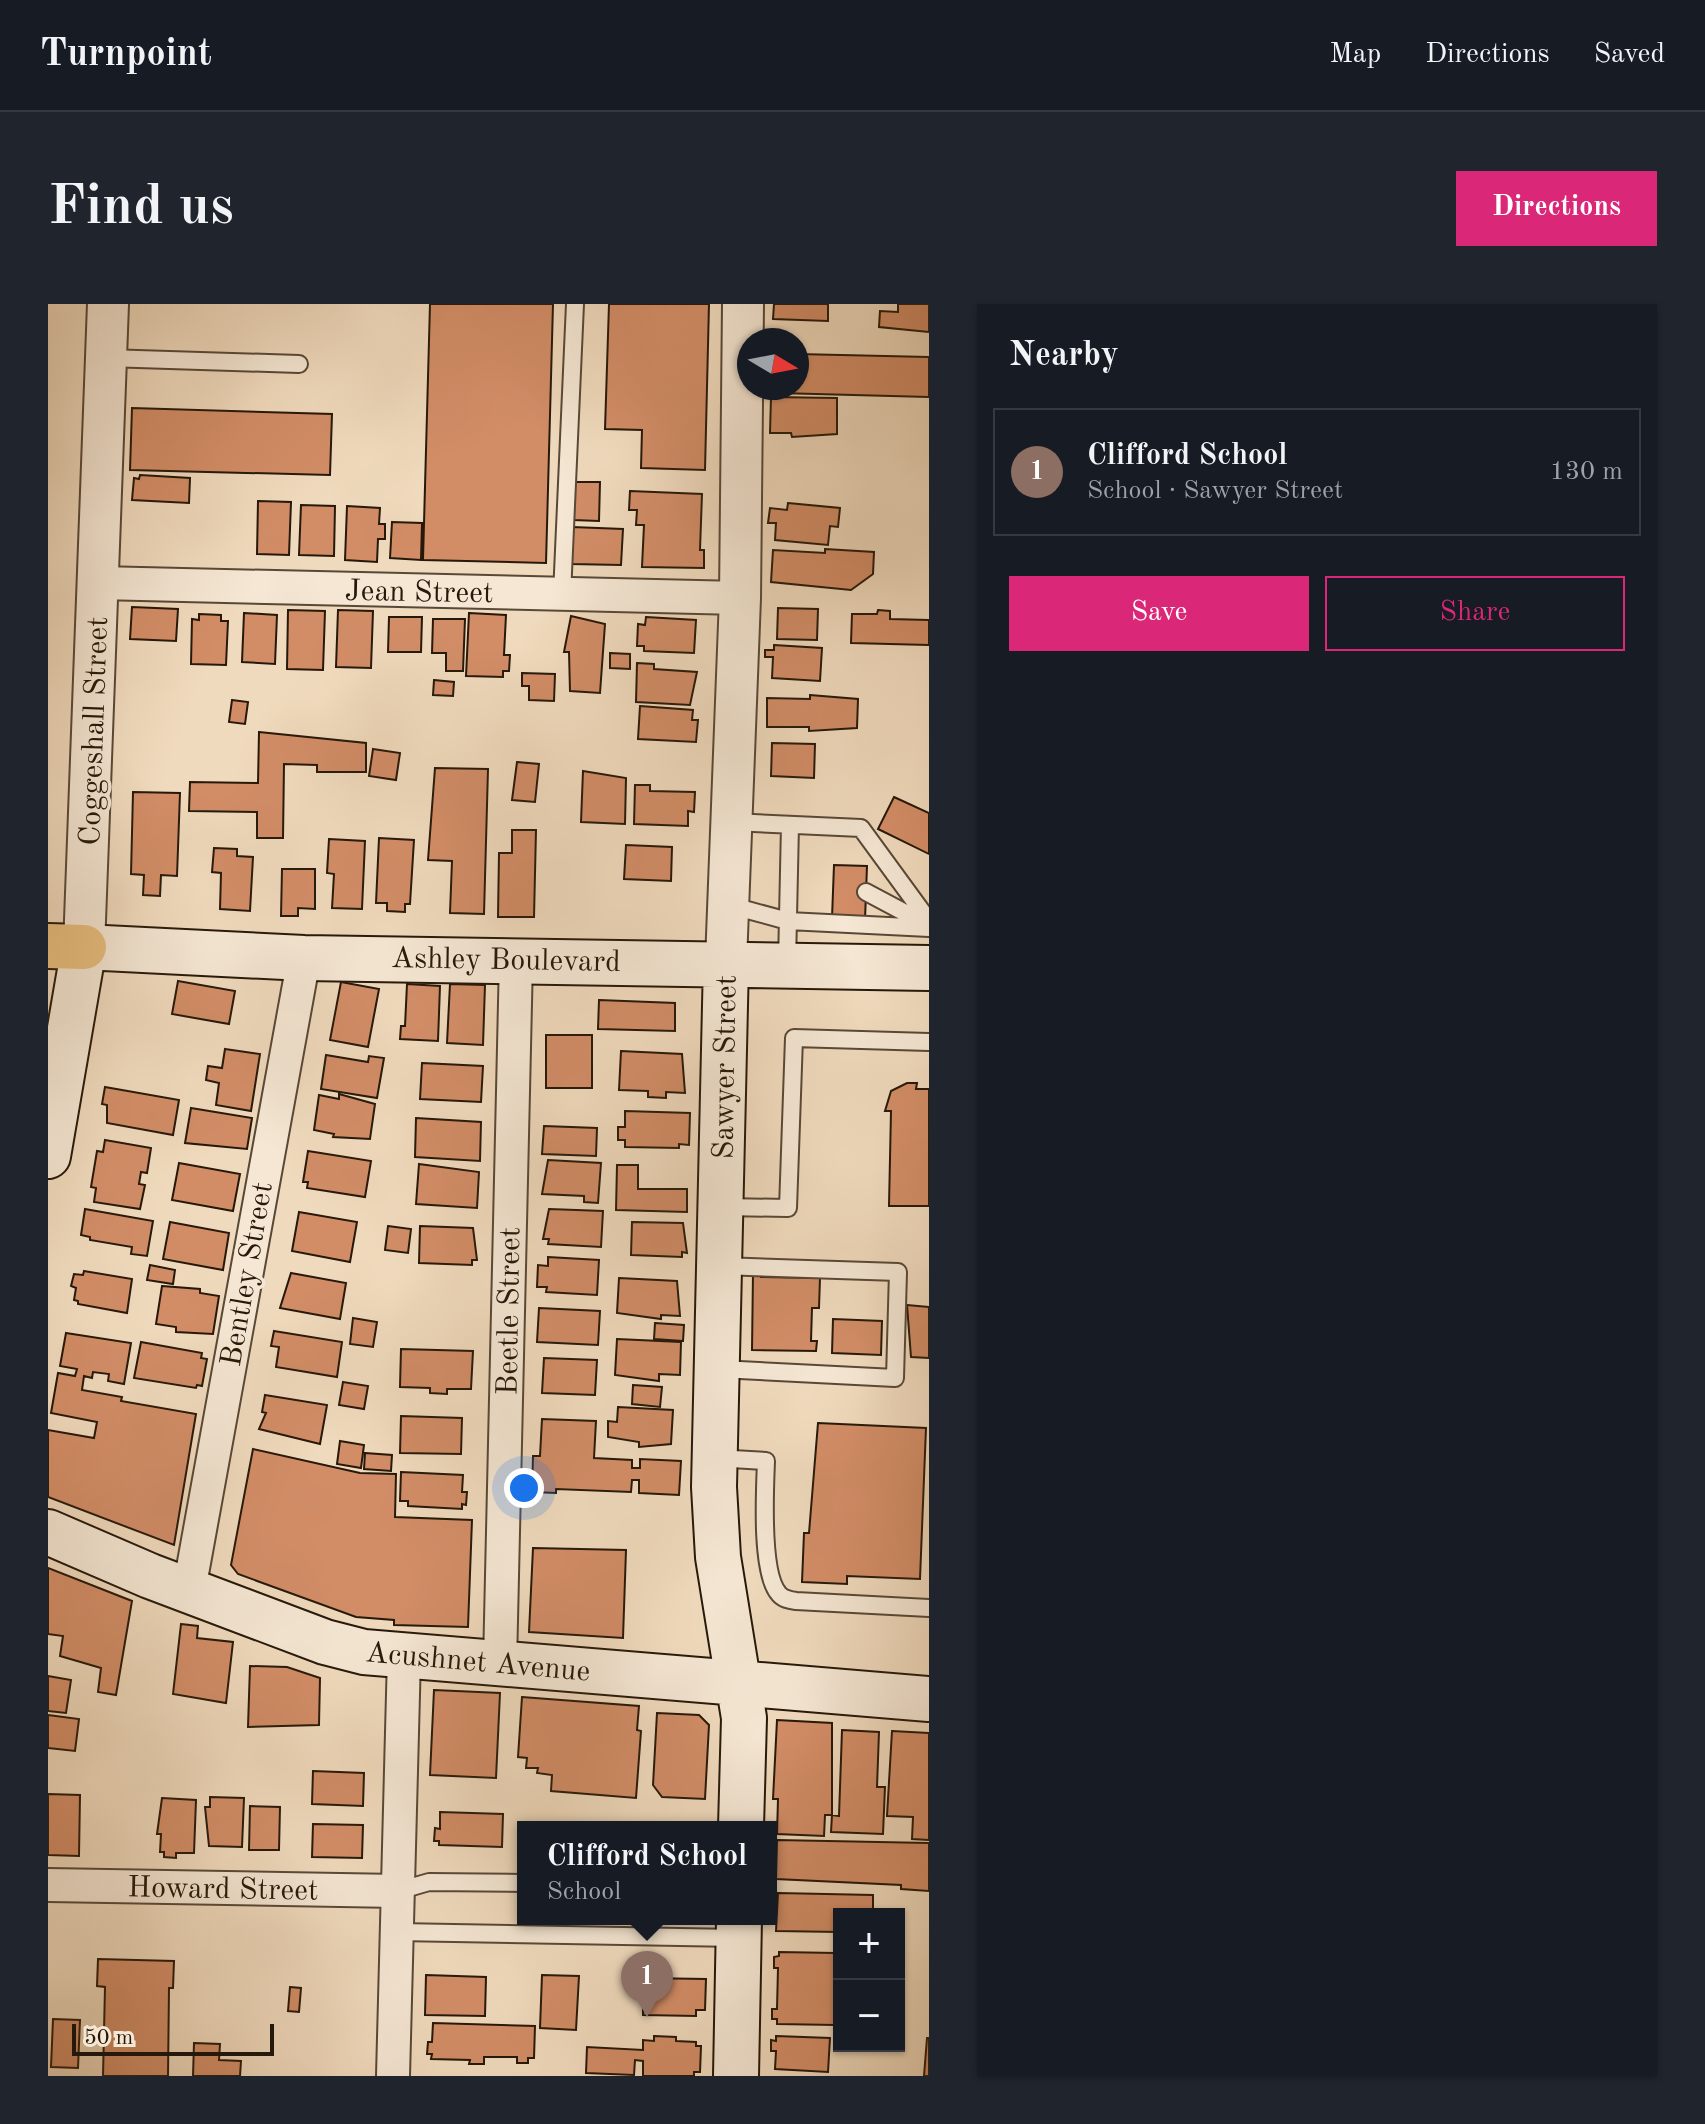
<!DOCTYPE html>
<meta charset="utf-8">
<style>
body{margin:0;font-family:"Old Standard TT",serif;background:#20242c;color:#f1f3f6}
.controls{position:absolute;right:24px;bottom:24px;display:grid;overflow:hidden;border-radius:0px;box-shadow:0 2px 6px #0004}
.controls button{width:72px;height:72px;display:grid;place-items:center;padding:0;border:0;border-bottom:2px solid #363941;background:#171b24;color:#f1f3f6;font:40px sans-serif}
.compass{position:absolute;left:689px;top:24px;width:72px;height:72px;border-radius:50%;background:#171b24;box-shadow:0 2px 6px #0004;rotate:100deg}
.scale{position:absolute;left:24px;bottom:20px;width:202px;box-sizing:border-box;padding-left:8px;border:4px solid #26180a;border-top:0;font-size:22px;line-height:28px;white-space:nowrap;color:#26180a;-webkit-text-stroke:6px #f5e7d4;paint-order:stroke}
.you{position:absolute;left:476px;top:1184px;width:28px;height:28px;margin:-20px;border:6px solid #fff;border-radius:50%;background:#1a73e8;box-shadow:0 0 0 12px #1a73e833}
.badge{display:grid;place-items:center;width:52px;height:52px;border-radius:50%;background:#db2777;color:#fff;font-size:26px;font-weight:700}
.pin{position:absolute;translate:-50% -66px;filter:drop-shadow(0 2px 4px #0008)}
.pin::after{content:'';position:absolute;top:42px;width:28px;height:24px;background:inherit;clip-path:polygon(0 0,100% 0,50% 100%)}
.popup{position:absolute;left:469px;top:1517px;width:260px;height:104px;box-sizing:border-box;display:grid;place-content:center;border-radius:0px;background:#171b24;filter:drop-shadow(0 2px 6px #0005);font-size:26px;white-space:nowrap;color:#9ea1a6}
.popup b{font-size:30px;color:#f1f3f6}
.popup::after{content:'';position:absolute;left:50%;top:100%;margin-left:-16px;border:16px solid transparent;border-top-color:#171b24}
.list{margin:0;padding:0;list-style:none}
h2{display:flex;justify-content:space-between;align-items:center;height:104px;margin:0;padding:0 32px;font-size:34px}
h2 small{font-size:26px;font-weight:400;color:#9ea1a6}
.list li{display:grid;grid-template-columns:52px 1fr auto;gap:24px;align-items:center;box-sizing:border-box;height:128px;margin:0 16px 16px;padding:0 16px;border:2px solid #363941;border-radius:0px}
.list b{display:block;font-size:30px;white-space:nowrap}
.list p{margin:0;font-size:26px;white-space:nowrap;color:#9ea1a6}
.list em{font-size:26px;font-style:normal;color:#9ea1a6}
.actions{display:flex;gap:16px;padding:24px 32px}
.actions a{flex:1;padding:18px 0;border:2px solid #db2777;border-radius:0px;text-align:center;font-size:28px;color:#db2777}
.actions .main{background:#db2777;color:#fff}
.map{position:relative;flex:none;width:881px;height:1772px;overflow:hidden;border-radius:0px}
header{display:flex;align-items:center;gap:48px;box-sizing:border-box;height:112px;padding:0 40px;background:#171b24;border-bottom:2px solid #363941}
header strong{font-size:38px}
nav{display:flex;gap:44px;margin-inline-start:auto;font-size:28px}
.intro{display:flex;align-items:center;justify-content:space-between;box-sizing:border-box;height:192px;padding:0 48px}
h1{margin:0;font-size:56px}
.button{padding:20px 36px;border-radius:0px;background:#db2777;color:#fff;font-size:28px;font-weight:700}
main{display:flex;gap:48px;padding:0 48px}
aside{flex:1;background:#171b24;border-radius:0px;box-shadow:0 2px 6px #0004}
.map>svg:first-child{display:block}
.building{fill:#d28d67;stroke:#26180a;stroke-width:2}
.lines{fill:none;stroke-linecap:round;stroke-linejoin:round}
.service-casing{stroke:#584837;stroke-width:20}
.minor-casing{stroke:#584837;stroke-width:36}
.tertiary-casing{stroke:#584837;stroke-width:44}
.secondary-casing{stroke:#26180a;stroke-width:48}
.motorway-casing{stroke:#26180a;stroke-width:48}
.service{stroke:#f5e7d4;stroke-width:16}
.minor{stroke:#f5e7d4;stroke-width:32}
.tertiary{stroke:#f5e7d4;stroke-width:40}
.secondary{stroke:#f5e7d4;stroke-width:44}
.motorway{stroke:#e8bd7e;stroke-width:44}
.labels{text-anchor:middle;stroke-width:7;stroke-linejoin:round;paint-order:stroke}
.street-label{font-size:30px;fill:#26180a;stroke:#f5e7d4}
</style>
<header>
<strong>Turnpoint</strong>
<nav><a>Map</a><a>Directions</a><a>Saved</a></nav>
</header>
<div class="intro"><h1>Find us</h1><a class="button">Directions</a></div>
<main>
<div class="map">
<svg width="881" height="1772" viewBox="0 0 881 1772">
<rect width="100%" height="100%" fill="#f0dabd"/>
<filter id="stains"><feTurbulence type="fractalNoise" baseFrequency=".0025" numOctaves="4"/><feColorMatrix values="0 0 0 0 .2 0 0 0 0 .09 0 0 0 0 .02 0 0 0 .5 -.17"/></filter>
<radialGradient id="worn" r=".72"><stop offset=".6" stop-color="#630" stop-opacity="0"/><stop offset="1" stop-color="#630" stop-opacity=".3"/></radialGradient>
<path class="building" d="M382 0H505L498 259 375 256Z
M561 0H661L657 166 593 164 594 126 557 125Z
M726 0H780V17L725 15Z
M850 0H881V28L831 23 832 7 850 8Z
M749 50 881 53V93L730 89V84H749Z
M723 93 789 94V130L744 133 743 129H722Z
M84 104 284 110 282 171 82 166Z
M92 171 142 174 141 199 84 196 86 174 91 175Z
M526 178H552L551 217 525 216Z
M582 187 654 190 652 246H656V264L594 263 596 221H588L589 206H581Z
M210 197 243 198 241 251 209 250Z
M740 199 792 204 790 223 782 222 780 241 727 236 728 219H720L722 204 739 206Z
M253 201 287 202 286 252 251 251Z
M299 202 332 204 331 220H337V235H330L329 258 297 256Z
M344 218 374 219 373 256 342 254Z
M524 223 575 225 573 261 523 260Z
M777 245 826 248 825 270 803 286 723 278 725 246 777 249Z
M84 303 130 305 128 337 82 335Z
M730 304 770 305 769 336 729 335Z
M240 306 277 307 275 366 239 365Z
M290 306 325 307 323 364 288 363Z
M830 306 842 307V315L881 316V341L803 339 804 310H829Z
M196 309 229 311 227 360 194 358Z
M421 309 458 311 456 351H462L461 367H455V373L418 372Z
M151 310 173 311V317H180L178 361 143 360 144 315 151 316Z
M523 312 557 320 552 389 522 387 521 348H516Z
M341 313H374L373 348H340Z
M598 313 648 316 646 349 596 347V342H589L590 320 597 321Z
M385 315H417L415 367H398V349H384Z
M726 341 774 344 772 377 724 374 725 353H717V346H726Z
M562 349 582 350V365L562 364Z
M589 359 606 360V365L649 368 642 401 588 398Z
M474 369 507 370 506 397 481 396V382H474Z
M386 376 406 378 405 392 385 391Z
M762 391 810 395 809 424 761 427V423H719V394L762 395Z
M184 396 200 398 197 420 181 418Z
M592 402 645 406 644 416H650L648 438 590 435Z
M211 428 318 439V468H269V461L236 460 235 534H209V508L141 507 142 478 210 479Z
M724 439 767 440 766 474 723 472Z
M325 445 352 449 348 476 321 472Z
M469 458 491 460 487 498 464 496Z
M387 464 440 465 436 610 402 609 404 557 380 556Z
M535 467 578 474 577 520 533 518Z
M587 481H602V487L647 488 646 508 640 507V522L586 520Z
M85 488 132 489 129 572 113 571 112 592 95 591 96 571 83 570Z
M846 493 881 509V550L830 525Z
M464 526H488L486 613H450L451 549H464Z
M331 534 366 536 362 600H357V608L339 607V599H328Z
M281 535 317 537 314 605 284 604 286 570 279 569Z
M578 541 624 543 623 577 576 575Z
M166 544 189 545V552L205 553 202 607 172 605 173 569 164 568Z
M786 561 819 562 817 616 784 614Z
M234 565H267V605L250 604V612H233Z
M130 677 187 687 181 720 124 710Z
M293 678 331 685 320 743 282 736Z
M359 680 392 682 390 737 352 735 353 722H357Z
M402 680 437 681 435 741 399 739Z
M551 696 627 699V727L550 725Z
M498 731H544V784H498Z
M177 745 212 750 203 807 168 801 171 779 158 776 160 762 174 764Z
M573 747 634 750 637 789 618 788V794L600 793V787L571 786Z
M278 751 320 758 321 752 336 754 329 794 273 785Z
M374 759 435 762 433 798 372 795Z
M859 779H869L868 785H881V902H841L843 807H837L843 787Z
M57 783 131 796 125 831 59 819V801L54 800Z
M291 790 327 800 322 835 285 833 286 830 266 826 271 791 291 795Z
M143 804 204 814 199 845 137 839Z
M577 807 642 809 641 841 631 840V844L577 843V836H570V823H577Z
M368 814 433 818 432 857 367 853Z
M496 822 549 824 548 852 494 850Z
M57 836 103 844 99 869 93 868 91 880 97 881 92 905 46 898 48 884 43 883 49 847 55 848Z
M260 847 323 857 317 893 259 884 260 878H255Z
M500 856 553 859 550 899 536 898V892L494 890Z
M131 859 192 870 185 907 124 896Z
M371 860 431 868 429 904 368 900Z
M569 861H590V885H639V908L568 906Z
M37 905 105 917 99 952 83 950 84 943 42 936V933L33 931Z
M501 905 555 907 553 943 500 940 501 935H495Z
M251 908 309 918 302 958 244 947Z
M122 918 181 929 175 966 115 955Z
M584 918 635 919 639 949 634 948V953L583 951Z
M340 922 363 925 360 949 337 946Z
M372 922 425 924 429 956H424V961L371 959Z
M500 953 551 956 549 991 498 988 499 983H489L490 961 500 962Z
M102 961 127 966 125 980 99 976Z
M36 967 84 975 79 1009 30 1000V997L26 996 28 984 23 982 26 970 35 971Z
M243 969 298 979 292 1015 232 1004Z
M705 969 713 970V973L772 974 771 1004H764L763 1037H769L768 1047 704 1046Z
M571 974 629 977 632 1012 613 1011V1015L569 1009Z
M114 982 152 985V989L171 992 165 1030 128 1028V1023L108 1020Z
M859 1001 881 1003V1054L863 1053Z
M491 1004 552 1007 550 1041 489 1038Z
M305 1014 329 1018 325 1043 302 1040Z
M785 1015 834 1017 833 1051 784 1049Z
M607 1019 636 1021 635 1037 606 1035Z
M226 1027 294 1038 289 1073 228 1063 231 1043 223 1042Z
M18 1029 83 1039 76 1080 60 1077 61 1070 45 1068 44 1074 36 1072 34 1086 74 1093 73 1097 148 1110 126 1241 0 1193V1126L46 1134 49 1118 3 1109 10 1069 27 1072 29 1065 12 1062Z
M569 1035 633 1038 632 1071 611 1070V1077L567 1071Z
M93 1038 154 1049 153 1054 159 1055 154 1082 149 1081 148 1084 86 1074Z
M353 1045 425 1047 423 1085H399V1090L382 1089V1084L352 1083Z
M496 1054 549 1056 547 1091 494 1089Z
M295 1078 320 1082 316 1105 291 1101Z
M585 1081 614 1083 612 1103 584 1100Z
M217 1091 279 1101 272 1140 211 1125 218 1109 214 1108Z
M570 1103 625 1106 623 1140 591 1143V1138L560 1133V1117L569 1118Z
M353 1112 414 1114 413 1150 352 1149Z
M494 1115 548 1117 546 1154 584 1156V1164H592V1155L633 1157 631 1191 591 1189V1176H584L583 1188 508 1185V1189L484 1188 485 1152H492Z
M770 1119 878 1124 872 1275 799 1272V1280L754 1278 756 1229H761Z
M292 1137 316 1141 313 1164 289 1160Z
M205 1145 312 1169 348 1170 347 1213 424 1216 420 1323 346 1321V1316L308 1313 190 1270 183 1261Z
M317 1149 344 1151 343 1167 316 1165Z
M353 1168 415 1171 414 1188H419L418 1201 414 1200V1205L360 1202V1197H352Z
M485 1244 578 1246 575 1334 481 1328Z
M0 1264 84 1297 68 1391 50 1388 53 1364 12 1352 15 1332 0 1330Z
M133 1320 150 1322 149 1334 185 1338 178 1399 125 1390Z
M202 1362 239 1363 272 1374 271 1421 200 1423Z
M0 1372 23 1376 18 1409 0 1407Z
M386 1386 452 1389 448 1474 382 1471Z
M474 1393 591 1402 589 1426 593 1427 588 1494 503 1487 504 1471 489 1469 490 1464H478L479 1454 470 1453Z
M609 1409 651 1411 661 1421 657 1495 614 1493 605 1481Z
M0 1411 31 1415 27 1447 0 1444Z
M729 1416 784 1419V1511H777L776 1532 729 1530 730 1495H725Z
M794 1426 831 1428 829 1483H837L835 1530 783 1528 784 1511 791 1512Z
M844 1427 881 1429V1536L864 1535 865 1513 839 1512Z
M265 1467 316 1469 315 1502 264 1500Z
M0 1490 32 1491 31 1552 0 1551Z
M162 1493 196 1494 194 1543 161 1542 157 1503H162Z
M114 1494 148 1496 146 1549H128V1554L116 1553V1548H112L113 1530H109Z
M202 1502 232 1503 231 1546H201Z
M392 1508 455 1510 454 1543 391 1541V1537H386L387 1524 392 1525Z
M265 1520 315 1521 314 1554 264 1553Z
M729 1536 881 1539V1587L853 1585V1581L728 1575Z
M730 1589 825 1591V1610H791V1628L728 1627Z
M731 1648 788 1649 787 1721 729 1720V1715H724V1705H729L730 1664H726V1653L731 1652Z
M50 1655 126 1657 125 1684H121L120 1772H55L57 1683 49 1682Z
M378 1671 438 1673 437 1712 377 1711Z
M494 1671 531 1672 528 1726 492 1724Z
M595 1674 658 1675 657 1706H648V1712L595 1711Z
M242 1683 253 1684 251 1708 240 1707Z
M5 1715 32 1716 30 1764 3 1763Z
M385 1719 487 1722 486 1754H480V1759H469V1753H436V1760H421L422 1756 383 1755 384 1750H379L380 1738H384Z
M606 1732 628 1733V1737L648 1738V1742H653L652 1768H646V1772H595V1757L587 1756 586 1771 538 1769 539 1743 595 1746V1736L606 1737Z
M728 1732 782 1734 780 1768 727 1765 728 1747H723V1736L728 1737Z
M879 1734H881V1772H876Z
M146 1739 172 1740 171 1756 193 1757 192 1772H145Z"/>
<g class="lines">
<g class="service-casing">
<path id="service" d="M58 54 251 60
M514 291 527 0
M684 518 813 524 881 617
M818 588 880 621
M681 601 740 617 881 624
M739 659 742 521
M675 903 740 904 746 734 881 738
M672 1065 847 1074 850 968 673 962
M667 1154 718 1157C717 1185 712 1269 731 1290 735 1295 741 1296 748 1297L881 1304
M350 1587 381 1578 475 1579
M349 1628 689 1634"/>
</g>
<g class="minor-casing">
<path id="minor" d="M51 279 692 294
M141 1286 256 654
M452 1360 468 655
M0 1581 350 1587
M345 1772 356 1352"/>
</g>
<g class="tertiary-casing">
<path id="tertiary" d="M36 643 60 0
M678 658 692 294 695 0"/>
</g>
<g class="secondary-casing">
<path id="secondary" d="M678 658 666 1183 670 1253 696 1414 693 1523
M0 852 36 643 256 654 881 664
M0 1228 102 1272 277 1338 316 1348 881 1395
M688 1772 691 1615"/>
</g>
<g class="motorway-casing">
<path id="motorway" d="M0 642 36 643"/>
</g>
<use href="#service" class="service"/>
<use href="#minor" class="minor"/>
<use href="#tertiary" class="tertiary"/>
<use href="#secondary" class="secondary"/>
<use href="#motorway" class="motorway"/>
</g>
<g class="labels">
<g class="street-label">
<text transform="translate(371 287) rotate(1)" y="10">Jean Street</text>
<text transform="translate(45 427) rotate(-88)" y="10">Coggeshall Street</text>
<text transform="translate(458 655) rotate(1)" y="10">Ashley Boulevard</text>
<text transform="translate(676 763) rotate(-89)" y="10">Sawyer Street</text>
<text transform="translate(198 970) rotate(-80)" y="10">Bentley Street</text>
<text transform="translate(460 1007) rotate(-89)" y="10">Beetle Street</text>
<text transform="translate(430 1357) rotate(5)" y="10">Acushnet Avenue</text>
<text transform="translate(175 1584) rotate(1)" y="10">Howard Street</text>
</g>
</g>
<rect width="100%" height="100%" filter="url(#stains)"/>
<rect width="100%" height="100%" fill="url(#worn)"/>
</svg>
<div class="controls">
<button>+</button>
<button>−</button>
</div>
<svg class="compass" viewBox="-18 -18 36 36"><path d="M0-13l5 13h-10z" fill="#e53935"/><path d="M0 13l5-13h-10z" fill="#9ea1a6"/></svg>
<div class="scale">50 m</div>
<div class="you"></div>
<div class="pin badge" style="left:599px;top:1713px;background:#8d6e63">1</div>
<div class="popup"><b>Clifford School</b>School</div>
</div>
<aside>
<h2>Nearby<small></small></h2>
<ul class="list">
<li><span class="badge" style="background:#8d6e63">1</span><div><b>Clifford School</b><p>School · Sawyer Street</p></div><em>130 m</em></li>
</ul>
<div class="actions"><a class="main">Save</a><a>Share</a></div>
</aside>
</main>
